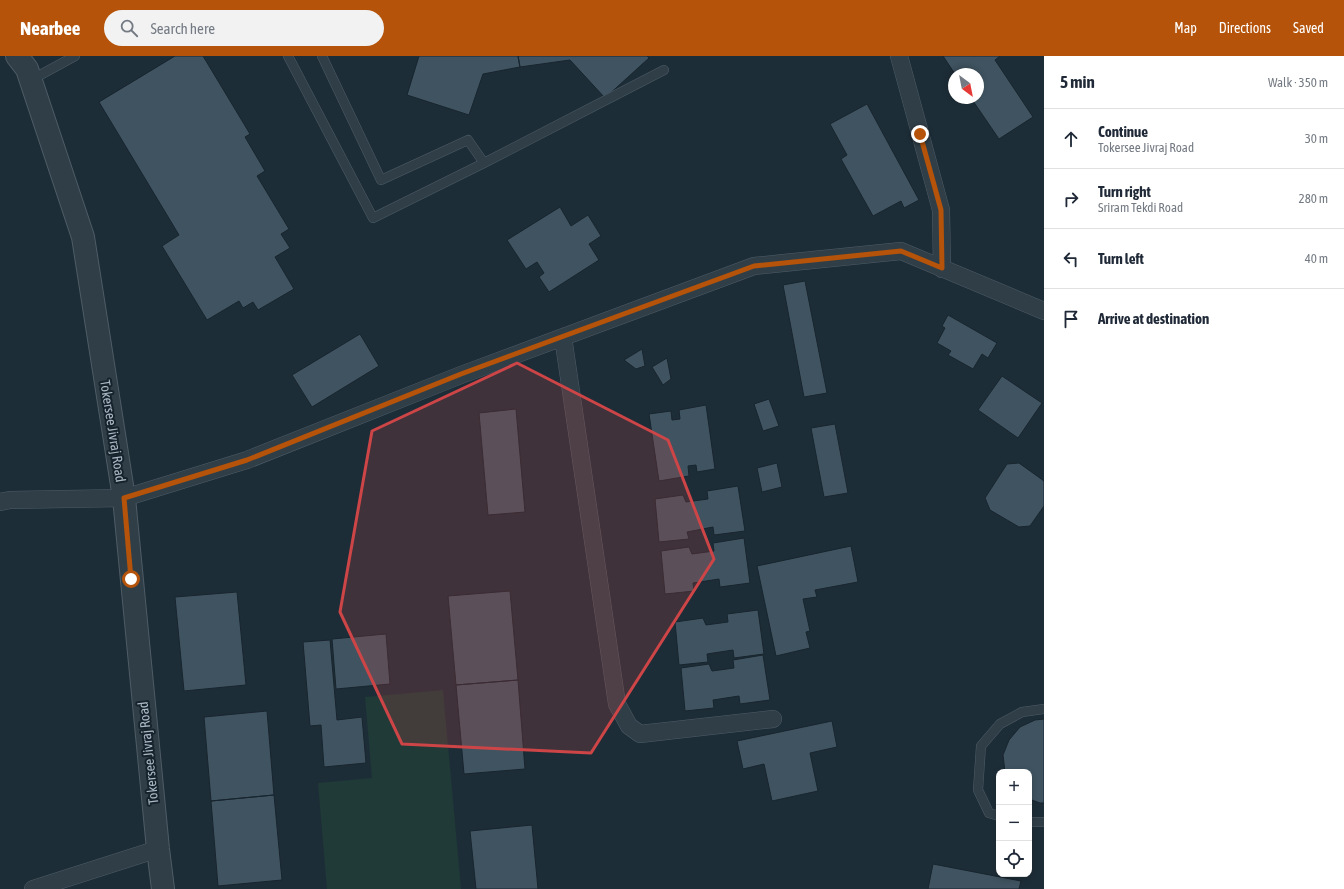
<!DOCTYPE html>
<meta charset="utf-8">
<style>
body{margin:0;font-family:"Asap Condensed",sans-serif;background:#f2f2f3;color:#1f2937}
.controls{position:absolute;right:12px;bottom:12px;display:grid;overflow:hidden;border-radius:8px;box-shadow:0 2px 6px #0003}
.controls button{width:36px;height:36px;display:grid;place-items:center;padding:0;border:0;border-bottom:1px solid #e0e1e3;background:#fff;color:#1f2937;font:20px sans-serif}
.compass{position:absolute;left:948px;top:12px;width:36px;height:36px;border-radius:50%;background:#fff;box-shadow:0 2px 6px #0003;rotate:148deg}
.stop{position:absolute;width:12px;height:12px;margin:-9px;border:3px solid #b45309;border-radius:50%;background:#fff}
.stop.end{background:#b45309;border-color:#fff;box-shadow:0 1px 4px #0008}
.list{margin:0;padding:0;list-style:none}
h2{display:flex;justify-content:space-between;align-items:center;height:52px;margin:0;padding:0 16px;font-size:17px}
h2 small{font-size:13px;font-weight:400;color:#747a83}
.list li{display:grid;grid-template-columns:26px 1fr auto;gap:12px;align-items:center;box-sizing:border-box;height:60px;padding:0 16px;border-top:1px solid #e0e1e3}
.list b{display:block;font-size:15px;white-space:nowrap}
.list p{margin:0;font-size:13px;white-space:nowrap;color:#747a83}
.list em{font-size:13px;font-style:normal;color:#747a83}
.icon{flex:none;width:22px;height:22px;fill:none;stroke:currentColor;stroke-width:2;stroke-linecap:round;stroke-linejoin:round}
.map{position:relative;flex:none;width:1044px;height:833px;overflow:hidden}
header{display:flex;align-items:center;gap:24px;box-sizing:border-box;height:56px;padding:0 20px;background:#b45309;color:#fff}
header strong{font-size:19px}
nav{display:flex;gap:22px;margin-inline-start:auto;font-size:14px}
.search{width:280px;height:36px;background:#f2f2f3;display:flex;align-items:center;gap:10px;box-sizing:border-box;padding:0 14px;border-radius:22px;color:#747a83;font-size:15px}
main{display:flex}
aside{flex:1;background:#fff}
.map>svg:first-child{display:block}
.green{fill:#203a38}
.building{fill:#3f5360;stroke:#18252e}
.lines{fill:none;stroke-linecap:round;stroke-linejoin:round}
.service-casing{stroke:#4e5c66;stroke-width:10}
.minor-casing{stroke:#4e5c66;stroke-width:18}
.tertiary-casing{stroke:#4e5c66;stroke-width:24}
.service{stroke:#303e48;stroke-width:9}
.minor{stroke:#303e48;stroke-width:17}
.tertiary{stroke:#303e48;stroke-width:22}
.route{stroke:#b45309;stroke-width:5}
.marked{fill:#cd4547;fill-opacity:0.2;stroke:#cd4547;stroke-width:3;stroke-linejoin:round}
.labels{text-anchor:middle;stroke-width:4;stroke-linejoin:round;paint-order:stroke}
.street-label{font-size:14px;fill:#aab9c5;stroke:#16232c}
</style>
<header>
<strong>Nearbee</strong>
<div class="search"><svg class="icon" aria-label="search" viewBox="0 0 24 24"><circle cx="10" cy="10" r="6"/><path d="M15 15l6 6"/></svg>Search here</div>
<nav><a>Map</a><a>Directions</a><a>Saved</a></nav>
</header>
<main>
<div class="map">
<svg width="1044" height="833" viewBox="0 0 1044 833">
<rect width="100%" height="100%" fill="#1d2d37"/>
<path class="green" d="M443 634 461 833H327L318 727 372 722 365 641Z"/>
<path class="building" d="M175 0H203L250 78 245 81 265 115 257 120 289 173 281 178 290 192 275 201 294 233 258 254 253 246 243 252 239 245 207 264 162 190 179 179 99 46Z
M419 0H518L520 11 483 18 469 59 407 39Z
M518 0H647L649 2 605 42 570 4 520 11Z
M943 0H1000L995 4 1033 61 999 83 971 42H978V18H955Z
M867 48 919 144 904 152 901 145 873 160 841 103 847 99 830 68Z
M560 151 571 170 588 159 601 180 589 188 599 204 549 236 539 221 544 217 537 206 526 213 507 184Z
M805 225 827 337 804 341 783 229Z
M948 259 997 287 988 302 982 298 973 313 948 299 951 295 937 287 945 272 942 270Z
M360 278 379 310 312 351 292 319Z
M642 293 645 310 636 313 624 304Z
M667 302 671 323 663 329 652 311Z
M1002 320 1042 347 1018 382 978 354Z
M769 343 779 370 763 375 754 348Z
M706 349 715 413 697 416 696 409 688 410 689 420 659 425 649 358 671 355 672 364 680 363 679 354Z
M516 353 525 456 488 459 479 357Z
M835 368 848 437 824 441 811 372Z
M777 407 782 431 762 436 757 412Z
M1019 407 1044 425V450L1030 470 1019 471 990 454 985 442 1007 408Z
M738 430 745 475 714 479 713 471 687 476 689 483 659 486 655 443 683 439 686 446 708 443 707 435Z
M744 482 750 527 720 531 719 523 693 527 694 535 665 538 661 495 689 491 692 498 714 495 713 487Z
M851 490 858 526 815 534 817 541 803 543 810 575 806 576 810 592 776 600 757 510Z
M510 535 518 624 456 629 448 540Z
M237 536 246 629 184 635 175 541Z
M758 554 764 598 734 602 733 594 707 598 708 606 679 609 675 566 703 562 706 569 728 566 727 558Z
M386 578 390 628 336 633 332 583Z
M330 584 337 664 362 661 366 707 324 711 321 669 310 670 303 586Z
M763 599 770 644 740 648 739 640 713 644 714 652 685 655 681 612 709 608 712 615 734 612 733 604Z
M518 624 525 713 464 718 456 629Z
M267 655 274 739 211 745 204 661Z
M1044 663V747H1040L1029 743V716H1005L1003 699 1009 684 1020 671 1035 664Z
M832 665 837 691 810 697 818 735 772 745 764 708 743 713 737 685Z
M274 739 282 824 218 830 211 745Z
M532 769 538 833H476L470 775Z
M933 808 1021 825 1019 833H928Z"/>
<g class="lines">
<g class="service-casing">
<path id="service" d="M288 0 373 162 484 107 468 84 381 124 322 0
M31 24 75 0
M484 107 664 14
M999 760 989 757 978 734 981 690 1000 668 1022 656 1044 653
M1029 766H1044"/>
</g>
<g class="minor-casing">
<path id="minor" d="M899 0 941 154 942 213
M563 281 617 648 629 670 640 678 773 663
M0 446 10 444 124 442 247 404 461 319 754 210 901 195 1044 255
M33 833 158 793"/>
</g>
<g class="tertiary-casing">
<path id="tertiary" d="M17 0 27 13 83 181 124 442 158 793 163 833"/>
</g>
<use href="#service" class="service"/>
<use href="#minor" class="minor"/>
<use href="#tertiary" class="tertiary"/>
</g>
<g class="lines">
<path class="route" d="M131 523 124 442 247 404 461 318 754 210 901 195 942 212 941 154 920 78"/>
</g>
<path class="marked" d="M517 307 668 384 714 503 591 697 402 688 340 556 372 375Z"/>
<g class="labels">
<g class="street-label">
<text transform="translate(113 375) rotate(81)" y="5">Tokersee Jivraj Road</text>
<text transform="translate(148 697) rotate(-96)" y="5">Tokersee Jivraj Road</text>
</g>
</g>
</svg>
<div class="controls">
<button>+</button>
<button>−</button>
<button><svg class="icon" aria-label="locate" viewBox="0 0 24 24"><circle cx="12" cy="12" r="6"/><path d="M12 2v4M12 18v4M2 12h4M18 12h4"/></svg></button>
</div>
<svg class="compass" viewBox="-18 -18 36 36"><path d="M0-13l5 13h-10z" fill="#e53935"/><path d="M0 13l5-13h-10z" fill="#747a83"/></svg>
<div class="stop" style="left:131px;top:523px"></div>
<div class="stop end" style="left:920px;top:78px"></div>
</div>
<aside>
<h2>5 min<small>Walk · 350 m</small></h2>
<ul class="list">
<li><svg class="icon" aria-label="ahead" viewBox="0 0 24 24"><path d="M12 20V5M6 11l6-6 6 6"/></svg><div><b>Continue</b><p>Tokersee Jivraj Road</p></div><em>30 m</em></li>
<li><svg class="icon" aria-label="right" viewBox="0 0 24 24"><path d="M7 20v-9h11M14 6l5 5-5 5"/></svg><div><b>Turn right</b><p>Sriram Tekdi Road</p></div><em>280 m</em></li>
<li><svg class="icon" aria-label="left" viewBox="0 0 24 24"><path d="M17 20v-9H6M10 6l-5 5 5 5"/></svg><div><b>Turn left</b></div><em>40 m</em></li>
<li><svg class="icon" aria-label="arrive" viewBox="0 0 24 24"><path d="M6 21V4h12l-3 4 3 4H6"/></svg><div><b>Arrive at destination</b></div></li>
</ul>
</aside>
</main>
